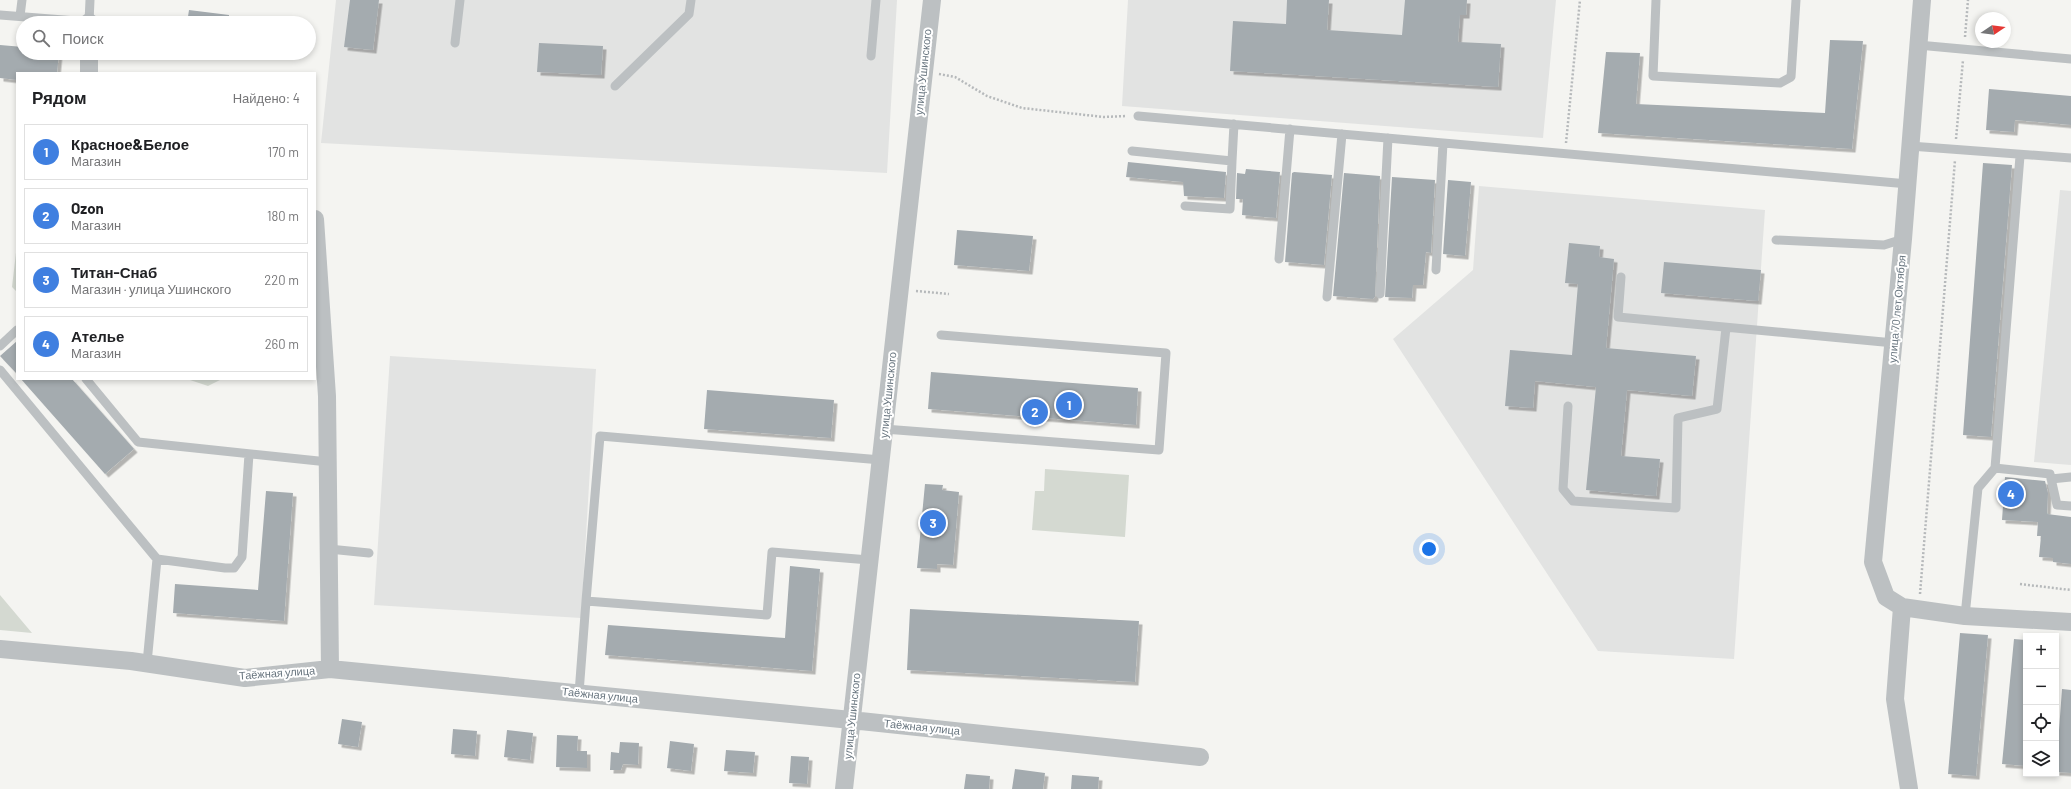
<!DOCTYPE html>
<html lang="ru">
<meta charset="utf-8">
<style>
body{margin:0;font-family:Barlow,sans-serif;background:#f6f6f6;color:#202124}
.controls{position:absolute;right:12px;bottom:12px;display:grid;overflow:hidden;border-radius:0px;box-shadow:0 2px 6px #0003}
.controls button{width:36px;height:36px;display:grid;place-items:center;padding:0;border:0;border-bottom:1px solid #e0e0e0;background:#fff;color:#202124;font:20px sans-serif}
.compass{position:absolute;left:1975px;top:12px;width:36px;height:36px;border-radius:50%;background:#fff;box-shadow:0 2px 6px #0003;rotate:77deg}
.you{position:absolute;left:1429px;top:549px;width:14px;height:14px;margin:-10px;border:3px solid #fff;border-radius:50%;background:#1a73e8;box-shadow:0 0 0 6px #1a73e833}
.badge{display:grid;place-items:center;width:26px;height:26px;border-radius:50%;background:#7c3aed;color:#fff;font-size:13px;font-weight:700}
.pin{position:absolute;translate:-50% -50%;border:2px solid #fff;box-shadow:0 1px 4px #0006}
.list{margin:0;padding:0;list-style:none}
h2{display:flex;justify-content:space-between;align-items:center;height:52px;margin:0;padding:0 16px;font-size:17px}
h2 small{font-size:13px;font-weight:400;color:#757577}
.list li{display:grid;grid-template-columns:26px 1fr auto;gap:12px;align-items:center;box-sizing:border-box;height:56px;margin:0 8px 8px;padding:0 8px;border:1px solid #e0e0e0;border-radius:0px}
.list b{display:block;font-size:15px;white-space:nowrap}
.list p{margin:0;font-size:13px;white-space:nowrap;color:#757577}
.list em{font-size:13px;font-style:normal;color:#757577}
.icon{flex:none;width:22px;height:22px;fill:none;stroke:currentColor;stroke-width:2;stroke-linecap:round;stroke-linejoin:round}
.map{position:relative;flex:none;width:2071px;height:789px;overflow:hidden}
.search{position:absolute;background:#fff;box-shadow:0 2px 6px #0003;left:16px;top:16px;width:300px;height:44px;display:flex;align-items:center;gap:10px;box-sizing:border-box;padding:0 14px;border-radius:22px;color:#757577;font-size:15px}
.panel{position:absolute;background:#fff;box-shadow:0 2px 6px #0003;left:16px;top:72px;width:300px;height:308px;border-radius:0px}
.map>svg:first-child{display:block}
.built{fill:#e2e3e2}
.green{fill:#d4d9d1}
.building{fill:#a4abaf;filter:url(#shadow)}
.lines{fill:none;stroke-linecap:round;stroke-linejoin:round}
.path{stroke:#b6b9bb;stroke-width:2.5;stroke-dasharray:2 2;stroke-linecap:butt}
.lane{stroke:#bcc0c2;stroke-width:9}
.street{stroke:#bcc0c2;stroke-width:18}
.labels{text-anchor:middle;stroke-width:4;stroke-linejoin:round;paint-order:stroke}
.street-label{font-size:11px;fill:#67747e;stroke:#fff}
</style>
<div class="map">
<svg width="2071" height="789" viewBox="0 0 2071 789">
<defs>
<filter id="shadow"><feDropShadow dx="3.5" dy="3.5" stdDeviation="0" flood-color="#0004"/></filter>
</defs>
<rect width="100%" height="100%" fill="#f4f4f1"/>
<path class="built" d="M336 0H897L887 173 321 143Z
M1128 0H1556L1543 138 1122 106Z
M1479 186 1765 210 1734 659 1598 651 1393 339 1473 270Z
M2060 190 2071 191V465L2034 462Z
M390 356 596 369 581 618 374 605Z"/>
<path class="green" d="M17 244V292L12 287Z
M187 379H222L208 386Z
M1045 469 1129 475 1125 537 1032 530 1035 491H1044Z
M0 595 32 633 0 630Z"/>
<path class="building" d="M350 0H379L373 50 344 47Z
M1287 0H1329L1327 30 1402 35 1405 0H1467L1466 15H1460L1458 42 1501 44 1498 87 1230 71 1233 21 1286 24Z
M189 10 229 15V23H187Z
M1830 40 1863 41 1852 149 1598 133 1606 52 1640 53 1636 104 1825 113Z
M539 43 603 46 601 75 537 72Z
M0 45 23 47V53H59L57 73H17V80L0 78Z
M1989 89 2071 96V125L2015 120 2014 132 1986 130Z
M1128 162 1226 172 1224 198 1184 196 1183 182 1126 177Z
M1983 163 2012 165 1991 437 1963 435Z
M1246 169 1280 172 1276 218 1242 215 1243 199H1236L1237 173 1245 174Z
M1294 172 1332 175 1324 265 1285 262 1292 173Z
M1344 173 1380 176 1375 297 1373 299 1333 296Z
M1392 177 1435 180 1431 253 1426 252 1423 285H1413L1412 298 1385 297Z
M1448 180 1471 182 1465 256 1443 254Z
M957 230 1033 236 1029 271 954 265Z
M1569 243 1600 246 1599 257 1614 259 1606 348 1696 356 1692 396 1627 390 1621 456 1660 459 1656 496 1586 490 1596 387 1535 381 1533 408 1505 406 1510 350 1572 355 1578 284 1565 283Z
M1664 262 1761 270 1758 301 1661 293Z
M17 341V374L0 356Z
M931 372 1138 388 1136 425 928 409Z
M21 379H72L134 449 105 474Z
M707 390 834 400 831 438 704 429Z
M2005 477 2045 481 2048 493 2047 514 2071 517V564L2053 562V558L2039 557 2041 536H2037L2038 522 2002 520Z
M925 484 943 485 942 490 959 492 953 565 937 564V569L917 568Z
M266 491 293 493 284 621 173 613 175 584 258 590Z
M790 566 820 569 812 671 605 655 608 625 785 638Z
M910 609 1139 621 1135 682 907 670Z
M1960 633 1988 635 1976 776 1948 774Z
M2014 639 2026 640V766L2002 764Z
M2062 689 2071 690V773L2056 772Z
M342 719 362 722 358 747 338 744Z
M453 729 477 731 475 756 451 754Z
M507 730 533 733 530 760 504 757Z
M557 735 578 736 577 751H587V768L556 767Z
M670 741 694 744 691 771 667 768Z
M620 742 639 743 638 765 623 764 621 770H610L611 752 619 753Z
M726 750 755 752 753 773 724 771Z
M791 756 809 757 807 784 789 783Z
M1015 769 1045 773 1043 789H1012Z
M966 774 990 776 989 789H964Z
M1072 775 1099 777 1098 789H1071Z"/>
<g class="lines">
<path class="path" d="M1965 37 1968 0
M939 74 955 77 987 96 1022 108 1104 117 1126 116
M1956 139 1963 60
M1566 143 1580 0
M916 291 949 294
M2020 584 2071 590
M1920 594 1955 160"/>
<path class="lane" d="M1656 0 1653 76 1780 83 1791 77 1796 0
M0 15 89 22 90 0
M20 16 22 0
M455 43 460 0
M1918 45 2071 59
M871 56 876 0
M615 86 689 14 691 0
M1138 116 1908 184
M1910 146 2071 158
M1132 151 1232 161 1234 124
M2020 156 1995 468 2050 474 2057 505 2071 506
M1185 206 1230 209 1232 161
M1776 240 1884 245 1903 239
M1279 259 1290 129
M1436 270 1443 143
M1621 277 1618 317 1894 343
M1380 294 1388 138
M1327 297 1342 134
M0 346 17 330
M0 370 157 559 147 663
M86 379 138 442 328 462
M1568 406 1563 489 1573 501 1676 508 1678 418 1717 409 1726 328
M884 429 1159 450 1166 353 941 335
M2051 479 2071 477
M329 549 369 553
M157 559 225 568H234L242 557 249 454
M586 601 600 436 881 460
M1965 616 1978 488 1995 468
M579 693 586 601 767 615 772 552 869 560"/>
<path class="street" d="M1922 0 1903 239 1873 562 1886 597 1902 607 1965 616 2071 622
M89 22V23
M89 53V73
M315 219 327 396 330 669
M1902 607 1895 699 1909 789
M0 649 131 661 245 678 330 669 851 720 1200 757
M844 789 932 0"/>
</g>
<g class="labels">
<g class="street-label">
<text transform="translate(923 72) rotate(-84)" y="4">улица Ушинского</text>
<text transform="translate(1897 309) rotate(-85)" y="4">улица 70 лет Октября</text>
<text transform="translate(888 395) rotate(-84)" y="4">улица Ушинского</text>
<text transform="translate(277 673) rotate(-4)" y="4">Таёжная улица</text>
<text transform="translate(600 695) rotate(6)" y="4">Таёжная улица</text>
<text transform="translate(852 716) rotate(-84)" y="4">улица Ушинского</text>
<text transform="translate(922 727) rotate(6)" y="4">Таёжная улица</text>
</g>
</g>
</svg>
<div class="controls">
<button>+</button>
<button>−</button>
<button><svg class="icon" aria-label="locate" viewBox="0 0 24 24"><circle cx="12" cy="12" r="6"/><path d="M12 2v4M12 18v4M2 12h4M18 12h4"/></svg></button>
<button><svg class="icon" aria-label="layers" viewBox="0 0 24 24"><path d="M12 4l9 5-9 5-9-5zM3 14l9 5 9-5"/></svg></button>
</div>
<svg class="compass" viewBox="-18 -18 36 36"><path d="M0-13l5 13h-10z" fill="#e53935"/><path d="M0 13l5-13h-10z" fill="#757577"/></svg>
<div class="you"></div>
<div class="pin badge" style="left:1069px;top:405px;background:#3f7fe0">1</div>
<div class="pin badge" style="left:1035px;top:412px;background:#3f7fe0">2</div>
<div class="pin badge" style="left:933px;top:523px;background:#3f7fe0">3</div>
<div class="pin badge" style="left:2011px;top:494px;background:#3f7fe0">4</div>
<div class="search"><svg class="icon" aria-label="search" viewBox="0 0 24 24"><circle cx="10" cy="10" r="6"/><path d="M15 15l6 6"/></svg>Поиск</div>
<section class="panel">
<h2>Рядом<small>Найдено: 4</small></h2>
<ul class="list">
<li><span class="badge" style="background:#3f7fe0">1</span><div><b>Красное&amp;Белое</b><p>Магазин</p></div><em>170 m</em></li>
<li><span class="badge" style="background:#3f7fe0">2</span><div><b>Ozon</b><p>Магазин</p></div><em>180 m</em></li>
<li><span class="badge" style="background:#3f7fe0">3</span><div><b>Титан-Снаб</b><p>Магазин · улица Ушинского</p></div><em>220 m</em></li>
<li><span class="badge" style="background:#3f7fe0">4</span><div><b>Ателье</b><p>Магазин</p></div><em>260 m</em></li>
</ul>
</section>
</div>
